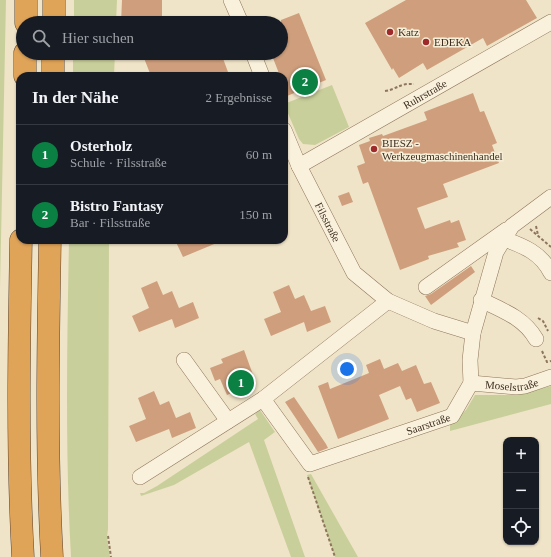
<!DOCTYPE html>
<html lang="de">
<meta charset="utf-8">
<style>
body{margin:0;font-family:Georgia,serif;background:#20242c;color:#f1f3f6}
.controls{position:absolute;right:12px;bottom:12px;display:grid;overflow:hidden;border-radius:8px;box-shadow:0 1px 3px #0004}
.controls button{width:36px;height:36px;display:grid;place-items:center;padding:0;border:0;border-bottom:1px solid #363941;background:#171b24;color:#f1f3f6;font:20px sans-serif}
.you{position:absolute;left:347px;top:369px;width:14px;height:14px;margin:-10px;border:3px solid #fff;border-radius:50%;background:#1a73e8;box-shadow:0 0 0 6px #1a73e833}
.badge{display:grid;place-items:center;width:26px;height:26px;border-radius:50%;background:#0b8043;color:#fff;font-size:13px;font-weight:700}
.pin{position:absolute;translate:-50% -50%;border:2px solid #fff;box-shadow:0 1px 4px #0006}
.list{margin:0;padding:0;list-style:none}
h2{display:flex;justify-content:space-between;align-items:center;height:52px;margin:0;padding:0 16px;font-size:17px}
h2 small{font-size:13px;font-weight:400;color:#9ea1a6}
.list li{display:grid;grid-template-columns:26px 1fr auto;gap:12px;align-items:center;box-sizing:border-box;height:60px;padding:0 16px;border-top:1px solid #363941}
.list b{display:block;font-size:15px;white-space:nowrap}
.list p{margin:0;font-size:13px;white-space:nowrap;color:#9ea1a6}
.list em{font-size:13px;font-style:normal;color:#9ea1a6}
.icon{flex:none;width:22px;height:22px;fill:none;stroke:currentColor;stroke-width:2;stroke-linecap:round;stroke-linejoin:round}
.map{position:relative;flex:none;width:551px;height:557px;overflow:hidden}
.search{position:absolute;background:#171b24;box-shadow:0 1px 3px #0004;left:16px;top:16px;width:272px;height:44px;display:flex;align-items:center;gap:10px;box-sizing:border-box;padding:0 14px;border-radius:22px;color:#9ea1a6;font-size:15px}
.panel{position:absolute;background:#171b24;box-shadow:0 1px 3px #0004;left:16px;top:72px;width:272px;height:172px;border-radius:12px}
.map>svg:first-child{display:block}
.green{fill:#c9cf9b}
.building{fill:#cf9f7d}
.lines{fill:none;stroke-linecap:round;stroke-linejoin:round}
.minor-casing{stroke:#8d765c;stroke-width:16}
.highway-casing{stroke:#5b4430;stroke-width:23}
.path{stroke:#8d765c;stroke-width:2;stroke-dasharray:3 2;stroke-linecap:butt}
.minor{stroke:#faf1dc;stroke-width:15}
.highway{stroke:#e0a458;stroke-width:22}
.poi-dot{fill:#9e2a2b;stroke:#f7eed8;stroke-width:1.5}
.labels{text-anchor:middle;stroke-width:3;stroke-linejoin:round;paint-order:stroke}
.poi-label{font-size:11px;fill:#3d2e20;stroke:#f7eed8;text-anchor:start}
.street-label{font-size:11px;fill:#3d2e20;stroke:#f7eed8}
</style>
<div class="map">
<svg width="551" height="557" viewBox="0 0 551 557">
<rect width="100%" height="100%" fill="#f0e4c8"/>
<path class="green" d="M0 0H6L0 289Z
M74 0H117L116 23H74Z
M73 53H115L114 76H73Z
M332 85 349 127 315 145 303 144 299 139 284 104Z
M69 240H109L108 529 107 537 110 557H71C65 451 67 346 69 240Z
M551 386V404L450 431V424L466 410 475 395H517Z
M260 410 275 432 264 440 305 557H291L249 442 174 485 141 496 140 493H144L157 486 258 419 255 414Z
M311 474 358 557H335L307 475Z"/>
<path class="building" d="M122 0H162V23H121Z
M406 0H526L537 18 487 46 483 38 427 70 423 63 399 78 393 68 392 70 365 23Z
M299 13 326 80 287 96 284 87V76H280L271 53H281V20Z
M142 53H221L228 72 218 76H151Z
M473 93 480 112 484 111 497 143 492 145 499 163 443 184 448 197 417 208 425 229 450 220 451 223 459 220 466 240 457 243 459 247 428 256 429 259 400 270 368 182 363 184 357 166 365 163 359 145 370 141 369 138 382 134 383 136 427 120 424 112Z
M349 192 353 202 342 206 338 196Z
M175 240H224L183 257Z
M471 266 475 272 431 305 425 296 431 294Z
M157 281 163 295 172 291 179 308 193 302 199 318 175 328 172 319 139 332 132 316 149 308 141 288Z
M289 285 295 299 304 295 311 311 325 306 331 322 307 332 304 322 271 336 264 319 281 312 273 292Z
M244 350 256 383 227 395 220 379 215 381 210 368 223 363 221 359Z
M380 359 384 369 398 363 402 371 416 365 424 384 431 382 440 403 417 412 411 398 406 400 400 386 379 395 389 419 338 439 318 386 328 382 330 389 369 373 366 365Z
M154 391 160 405 169 401 176 418 190 412 196 428 172 438 169 429 136 442 129 426 146 419 138 398Z
M294 397 326 444 328 448 318 452 307 435 285 402Z"/>
<g class="lines">
<g class="minor-casing">
<g id="minor">
<path d="M231 0 241 23"/>
<path d="M253 53 262 76"/>
<path id="s1" d="M284 130 299 166 354 273 388 301 434 321 473 333"/>
<path id="s2" d="M299 166 551 22"/>
<path d="M504 239C524 246 541 253 551 273"/>
<path d="M426 287 506 230"/>
<path d="M481 300C502 310 524 318 536 339"/>
<path d="M184 360 228 421"/>
<path id="s3" d="M471 383 516 387 525 386 551 377"/>
<path id="s4" d="M263 399 310 464 452 416 471 383 470 360 473 333 496 252 512 226 551 197"/>
<path d="M140 477 263 399 388 301"/>
</g>
</g>
<g class="highway-casing">
<path id="highway" d="M26 23V0
M54 23V0
M25 76V53
M53 76V53
M21 240C19 346 17 451 23 557
M50 240C48 346 46 451 52 557"/>
</g>
<path class="path" d="M385 91C398 89 399 83 414 84
M536 226 538 235
M530 229 551 247
M538 318 543 321 548 331
M542 351 547 362 551 361
M308 477 335 557
M108 536 111 557"/>
<use href="#minor" class="minor"/>
<use href="#highway" class="highway"/>
</g>
<g class="poi-dot">
<circle cx="390" cy="32" r="4"/>
<circle cx="426" cy="42" r="4"/>
<circle cx="374" cy="149" r="4"/>
</g>
<g class="labels">
<g class="poi-label">
<text x="398" y="36">Katz</text>
<text x="434" y="46">EDEKA</text>
<text x="382" y="147">BIESZ -<tspan x="382" dy="13">Werkzeugmaschinenhandel</tspan></text>
</g>
<g class="street-label">
<text dy="4" stroke="none"><textPath href="#s2" startOffset="145">Ruhrstraße</textPath></text>
<text dy="4" stroke="none"><textPath href="#s1" startOffset="102">Filsstraße</textPath></text>
<text dy="4" stroke="none"><textPath href="#s3" startOffset="41">Moselstraße</textPath></text>
<text dy="4" stroke="none"><textPath href="#s4" startOffset="205">Saarstraße</textPath></text>
</g>
</g>
</svg>
<div class="controls">
<button>+</button>
<button>−</button>
<button><svg class="icon" aria-label="locate" viewBox="0 0 24 24"><circle cx="12" cy="12" r="6"/><path d="M12 2v4M12 18v4M2 12h4M18 12h4"/></svg></button>
</div>
<div class="you"></div>
<div class="pin badge" style="left:241px;top:383px">1</div>
<div class="pin badge" style="left:305px;top:82px">2</div>
<div class="search"><svg class="icon" aria-label="search" viewBox="0 0 24 24"><circle cx="10" cy="10" r="6"/><path d="M15 15l6 6"/></svg>Hier suchen</div>
<section class="panel">
<h2>In der Nähe<small>2 Ergebnisse</small></h2>
<ul class="list">
<li><span class="badge">1</span><div><b>Osterholz</b><p>Schule · Filsstraße</p></div><em>60 m</em></li>
<li><span class="badge">2</span><div><b>Bistro Fantasy</b><p>Bar · Filsstraße</p></div><em>150 m</em></li>
</ul>
</section>
</div>
